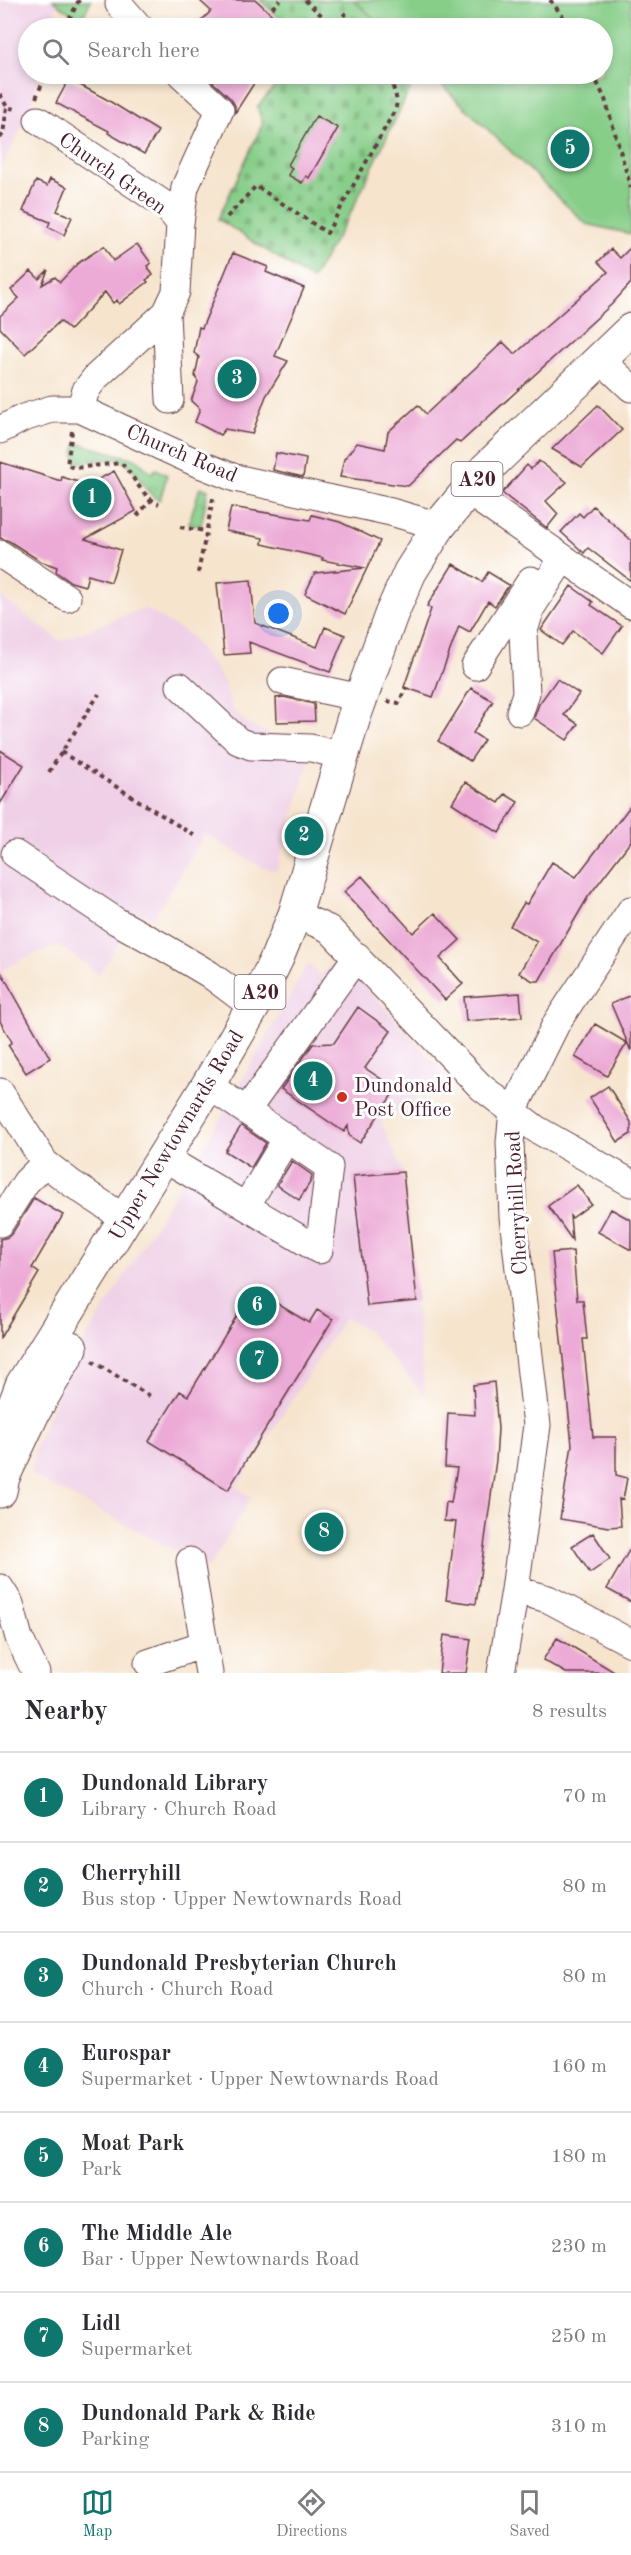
<!DOCTYPE html>
<meta charset="utf-8">
<style>
body{margin:0;font-family:"Old Standard TT",serif;background:#f2f2f3;color:#2b2b33}
.you{position:absolute;left:279px;top:614px;width:21px;height:21px;margin:-15px;border:4px solid #fff;border-radius:50%;background:#1a73e8;box-shadow:0 0 0 9px #1a73e833}
.badge{display:grid;place-items:center;width:39px;height:39px;border-radius:50%;background:#0f766e;color:#fff;font-size:20px;font-weight:700}
.pin{position:absolute;translate:-50% -50%;border:3px solid #fff;box-shadow:0 2px 6px #0006}
.list{margin:0;padding:0;list-style:none}
h2{display:flex;justify-content:space-between;align-items:center;height:78px;margin:0;padding:0 24px;font-size:26px}
h2 small{font-size:20px;font-weight:400;color:#7c7c81}
.list li{display:grid;grid-template-columns:39px 1fr auto;gap:18px;align-items:center;box-sizing:border-box;height:90px;padding:0 24px;border-top:2px solid #e1e1e2}
.list b{display:block;font-size:22px;white-space:nowrap}
.list p{margin:0;font-size:20px;white-space:nowrap;color:#7c7c81}
.list em{font-size:20px;font-style:normal;color:#7c7c81}
.icon{flex:none;width:33px;height:33px;fill:none;stroke:currentColor;stroke-width:2;stroke-linecap:round;stroke-linejoin:round}
.map{position:relative;flex:none;width:631px;height:1673px;overflow:hidden}
.search{position:absolute;background:#fff;box-shadow:0 3px 9px #0003;left:18px;right:18px;top:18px;height:66px;display:flex;align-items:center;gap:15px;box-sizing:border-box;padding:0 21px;border-radius:33px;color:#7c7c81;font-size:22px}
.sheet{height:798px;background:#fff}
nav{display:flex;justify-content:space-around;align-items:center;box-sizing:border-box;height:84px;border-top:2px solid #e1e1e2;background:#fff;font-size:16px;color:#7c7c81}
nav a{display:grid;justify-items:center;gap:3px}
nav .on{color:#0f766e}
.map>svg:first-child{display:block}
.built{fill:#efd0e6}
.grass{fill:url(#grass-tufts);stroke:#68765a;stroke-width:1.5}
.cemetery{fill:url(#cemetery-stones);stroke:#68765a;stroke-width:1.5}
.green{fill:#87ce89;stroke:#68765a;stroke-width:1.5}
.building{fill:#ecaad6}
.lines{fill:none;stroke-linecap:round;stroke-linejoin:round}
.minor-casing{stroke:#643d43;stroke-width:29}
.highway-casing{stroke:#643d43;stroke-width:35}
.path{stroke:#643d43;stroke-width:4;stroke-dasharray:4.5 4.5;stroke-linecap:butt}
.minor{stroke:#fff;stroke-width:27}
.highway{stroke:#fff;stroke-width:33}
.poi-dot{fill:#c8321e;stroke:#fff;stroke-width:2}
.labels{text-anchor:middle;stroke-width:6;stroke-linejoin:round;paint-order:stroke}
.shield{fill:#fff;stroke:#80626b;stroke-width:1.5}
.shield-label{font-size:20px;font-weight:bold;fill:#4a1f2b}
.street-label{font-size:21px;fill:#4a1f2b;stroke:#fff}
.poi-label{font-size:21px;fill:#4a1f2b;stroke:#fff;text-anchor:start}
</style>
<div class="map">
<svg width="631" height="1673" viewBox="0 0 631 1673">
<defs>
<pattern id="grass-tufts" width="24" height="20" patternUnits="userSpaceOnUse" patternTransform="scale(1.5)"><rect width="24" height="20" fill="#87ce89"/><path d="M3 7l-1-3M5 7V3M7 7l1-3M15 17l-1-3M17 17v-4M19 17l1-3" fill="none" stroke="#76b076"/></pattern>
<pattern id="cemetery-stones" width="16" height="16" patternUnits="userSpaceOnUse" patternTransform="scale(1.5)"><rect width="16" height="16" fill="#87ce89"/><path d="M2 7V4a2 2 0 0 1 4 0v3zM10 15v-3a2 2 0 0 1 4 0v3z" fill="#76b076"/></pattern>
</defs>
<rect width="100%" height="100%" fill="#fff"/>
<filter id="ink" filterUnits="userSpaceOnUse"><feTurbulence type="fractalNoise" baseFrequency=".0167" numOctaves="2"/><feDisplacementMap in="SourceGraphic" scale="12" xChannelSelector="R" yChannelSelector="G"/><feConvolveMatrix kernelMatrix="1 2 1 2 8 2 1 2 1" color-interpolation-filters="sRGB"/></filter>
<filter id="wash" filterUnits="userSpaceOnUse"><feTurbulence type="fractalNoise" baseFrequency=".008" numOctaves="4" result="noise"/><feDisplacementMap in="SourceGraphic" scale="24" xChannelSelector="R" yChannelSelector="G"/><feGaussianBlur stdDeviation="1.35" result="paint"/><feColorMatrix in="noise" values="0 0 0 0 0 0 0 0 0 0 0 0 0 0 0 0 0 1.4 0 .05"/><feComposite in="paint" operator="in"/></filter>
<g filter="url(#wash)">
<rect width="100%" height="100%" fill="#f6e4cd"/>
<path class="built" d="M0 0H53L57 5 51 28H28V74H39L30 112 0 169Z
M0 596 60 641 144 608 191 636 225 683 232 709 246 723 269 734 317 733 277 870 263 868 205 834 154 918 138 913 99 974 59 945 38 952 0 971Z
M339 957 446 1076 381 1122 403 1172 425 1396 369 1332 345 1317 236 1487 251 1497 209 1568 31 1475 35 1449 68 1368 224 1113 308 963 321 976Z"/>
<path class="grass" d="M77 443 135 459 152 473 156 469 167 475 160 500C142 494 138 464 119 460 107 457 89 462 76 463L74 452Z
M200 487 208 490 201 526 189 523Z"/>
<path class="cemetery" d="M260 0H354L384 28H290Z
M286 74H417L351 212 312 280 218 219 263 123 257 107Z"/>
<path class="green" d="M53 0H91L81 21Z
M354 0H631V234L586 224 430 74H602V28H384Z"/>
<g id="blocks">
<path class="building" d="M199 0H256L286 28H194L211 11Z
M204 74H260L235 113V106L231 99Z
M69 79 106 99 158 131 144 154 108 133 109 131 56 103Z
M316 116 338 128 309 178 306 176 302 183 288 175 292 168 288 165Z
M50 179 67 187 57 211 72 217 64 235 48 227 50 222 23 211 36 181 47 186Z
M137 244 151 263 147 266 153 275 146 280 148 282 119 304 117 300 113 303 105 292 70 330 60 321 25 354 0 328V316L19 298 11 290 31 271 39 279 48 270 42 285 55 277 60 282 78 263 104 246 113 261Z
M631 247V283L612 304 460 443 456 440 408 486 340 477 344 459 357 443 385 449 388 432 418 405 426 414 503 342 515 354 608 272 598 262 611 249 620 258Z
M233 253 268 267 266 272 304 288 275 356 288 361 266 396 252 434 225 429 220 435 195 422 200 409 191 401 198 382 195 376 199 357 194 353 199 327 202 328Z
M598 405 622 430 582 467 552 449Z
M276 453 306 459 303 477 273 470Z
M539 461 567 482 546 501 558 514 547 528 502 493 527 465 531 469Z
M0 462 61 481 62 477 88 485 114 471 136 511 85 539 121 550 111 582 88 575 85 586 71 582 56 572 57 567 40 561 9 541 0 538Z
M593 506 631 540V581L588 548 584 553 561 532 579 513 583 517Z
M231 507 310 520 312 515 340 522 380 541 345 614 305 594 315 573 365 568 322 560 323 558 262 544 263 538 226 531Z
M453 564 482 582 488 572 509 585 495 606 488 601 470 632 459 626 433 697 404 687 431 609 427 606Z
M251 580 255 623 317 647 325 627 345 635 330 672 249 642 250 653 224 655 217 583Z
M571 586 593 602 591 605 622 626 603 653 573 631 562 645 541 630Z
M557 679 579 694 564 715 578 724 567 740 534 718 539 704Z
M471 688 493 701 473 733 484 740 470 761 438 741Z
M284 697 314 704 315 721 277 722 276 698Z
M0 750 24 765 0 804Z
M465 782 499 803 505 794 518 802 499 833 452 803Z
M631 805V841L588 897 539 981H533L519 973 537 942 510 926 524 903 527 904 552 862 576 877Z
M362 876 413 933 435 913 460 940 440 958 463 984 445 1000 344 892Z
M0 970 50 1058 26 1073 8 1045 12 1042 0 1021Z
M520 993 522 1017 466 1021 464 997Z
M631 995V1051L611 1004Z
M358 1007 391 1031 365 1068 396 1089 360 1143 349 1135 348 1126 344 1132 281 1089 313 1044 334 1043Z
M595 1024 627 1043 607 1076 575 1057Z
M608 1086 631 1122V1134L618 1142 590 1098Z
M241 1126 266 1143 251 1168 225 1151Z
M292 1161 312 1175 311 1181 299 1200 277 1185Z
M403 1172 417 1301 367 1306 353 1176Z
M577 1185 591 1204 572 1218 570 1216 572 1240 548 1206Z
M34 1198 63 1215 32 1268 39 1273 0 1338V1239L8 1237 13 1232Z
M611 1209 631 1220V1250L598 1232Z
M573 1251 577 1300H583L587 1339H583L593 1437H616V1475L627 1478 623 1500 619 1499 621 1526 609 1527 560 1519 572 1445 552 1253Z
M253 1289 309 1323 317 1310 333 1319 228 1490 149 1441 180 1391 188 1396Z
M494 1382 498 1429 496 1460 476 1604 446 1600 456 1522 444 1521 446 1502 451 1503 457 1468 445 1467 448 1413 475 1415 473 1385Z
M593 1533 610 1559 590 1573 572 1546Z
M631 1547V1602L607 1589Z
M444 1635 471 1639 466 1673H439Z
M557 1638 571 1646 616 1673H566L543 1660Z"/>
</g>
</g>
<g filter="url(#ink)">
<use href="#blocks" fill-opacity="0" stroke="#643d43" stroke-width="1.5"/>
<g class="lines">
<g class="minor-casing">
<path id="minor" d="M119 4 140 28
M38 120 165 205 180 223 176 292 166 313 96 377 86 390 80 409
M180 223 185 187 220 110 181 74
M166 313 170 400
M601 360 631 388
M0 430 23 418 52 409H80L197 463 235 478 391 512 439 526
M467 491 631 605
M0 554 67 598
M475 666 531 580
M282 681 361 698
M180 686 238 741 251 746 311 748 343 756
M520 712 526 693 523 634 531 608 563 558
M15 854 116 921 160 945 209 974 253 1007
M295 914 329 929 481 1087 536 1129 631 1183
M0 1092 45 1163 71 1183 124 1218
M246 1111 357 956
M163 1157 319 1250 329 1167 208 1085
M246 1206 287 1138
M0 1223 26 1182 45 1163
M190 1561 209 1673
M0 1588 10 1604 19 1638 36 1673
M515 1590 548 1599 631 1643
M148 1663 204 1644
M501 1673 515 1590 537 1425 513 1217 510 1142 513 1111 557 1022 631 910"/>
</g>
<g class="highway-casing">
<path id="highway" d="M0 1443 22 1385 208 1085 253 1007 277 958 295 914 354 717 391 615 410 572 439 526 486 469 631 330
M0 1491 3 1477 33 1413 71 1348"/>
</g>
<path class="path" d="M305 0 333 26 331 28
M550 0 572 28
M272 8 280 0
M65 28 79 0
M336 28 333 26 346 13
M593 74 605 99 631 188
M0 94 7 107 18 110
M36 98 46 74
M0 138 3 134 7 107
M227 217 256 186 327 233 395 110C401 95 388 90 395 74
M72 431 67 465 74 468 121 463C135 477 141 496 159 504
M137 516 151 500
M180 527 205 531
M198 573 214 494
M387 701 399 703 406 687
M61 752 195 836
M49 772 99 694
M92 1361 153 1398"/>
<use href="#minor" class="minor"/>
<use href="#highway" class="highway"/>
</g>
</g>
<circle class="poi-dot" cx="342" cy="1097" r="6"/>
<g class="labels">
<g class="shield">
<rect x="451.5" y="462" width="51" height="34" rx="4.5"/>
<rect x="234.5" y="975" width="51" height="34" rx="4.5"/>
</g>
<g class="shield-label">
<text x="477" y="486">A20</text>
<text x="260" y="999">A20</text>
</g>
<g class="street-label">
<text transform="translate(113 173) rotate(35)" y="7">Church Green</text>
<text transform="translate(182 453) rotate(23)" y="7">Church Road</text>
<text transform="translate(176 1135) rotate(-59)" y="7">Upper Newtownards Road</text>
<text transform="translate(516 1203) rotate(-93)" y="7">Cherryhill Road</text>
</g>
<g class="poi-label">
<text x="354" y="1092">Dundonald<tspan x="354" dy="24">Post Office</tspan></text>
</g>
</g>
</svg>
<div class="you"></div>
<div class="pin badge" style="left:92px;top:498px">1</div>
<div class="pin badge" style="left:304px;top:836px">2</div>
<div class="pin badge" style="left:237px;top:379px">3</div>
<div class="pin badge" style="left:313px;top:1081px">4</div>
<div class="pin badge" style="left:570px;top:149px">5</div>
<div class="pin badge" style="left:257px;top:1306px">6</div>
<div class="pin badge" style="left:259px;top:1360px">7</div>
<div class="pin badge" style="left:324px;top:1532px">8</div>
<div class="search"><svg class="icon" aria-label="search" viewBox="0 0 24 24"><circle cx="10" cy="10" r="6"/><path d="M15 15l6 6"/></svg>Search here</div>
</div>
<section class="sheet">
<h2>Nearby<small>8 results</small></h2>
<ul class="list">
<li><span class="badge">1</span><div><b>Dundonald Library</b><p>Library · Church Road</p></div><em>70 m</em></li>
<li><span class="badge">2</span><div><b>Cherryhill</b><p>Bus stop · Upper Newtownards Road</p></div><em>80 m</em></li>
<li><span class="badge">3</span><div><b>Dundonald Presbyterian Church</b><p>Church · Church Road</p></div><em>80 m</em></li>
<li><span class="badge">4</span><div><b>Eurospar</b><p>Supermarket · Upper Newtownards Road</p></div><em>160 m</em></li>
<li><span class="badge">5</span><div><b>Moat Park</b><p>Park</p></div><em>180 m</em></li>
<li><span class="badge">6</span><div><b>The Middle Ale</b><p>Bar · Upper Newtownards Road</p></div><em>230 m</em></li>
<li><span class="badge">7</span><div><b>Lidl</b><p>Supermarket</p></div><em>250 m</em></li>
<li><span class="badge">8</span><div><b>Dundonald Park &amp; Ride</b><p>Parking</p></div><em>310 m</em></li>
</ul>
</section>
<nav>
<a class="on"><svg class="icon" aria-label="map" viewBox="0 0 24 24"><path d="M3 6l6-2 6 2 6-2v14l-6 2-6-2-6 2zM9 4v14M15 6v14"/></svg>Map</a>
<a><svg class="icon" aria-label="directions" viewBox="0 0 24 24"><path d="M12 3l9 9-9 9-9-9zM9 14v-3h6M13 9l2 2-2 2"/></svg>Directions</a>
<a><svg class="icon" aria-label="saved" viewBox="0 0 24 24"><path d="M7 4h10v16l-5-4-5 4z"/></svg>Saved</a>
</nav>
